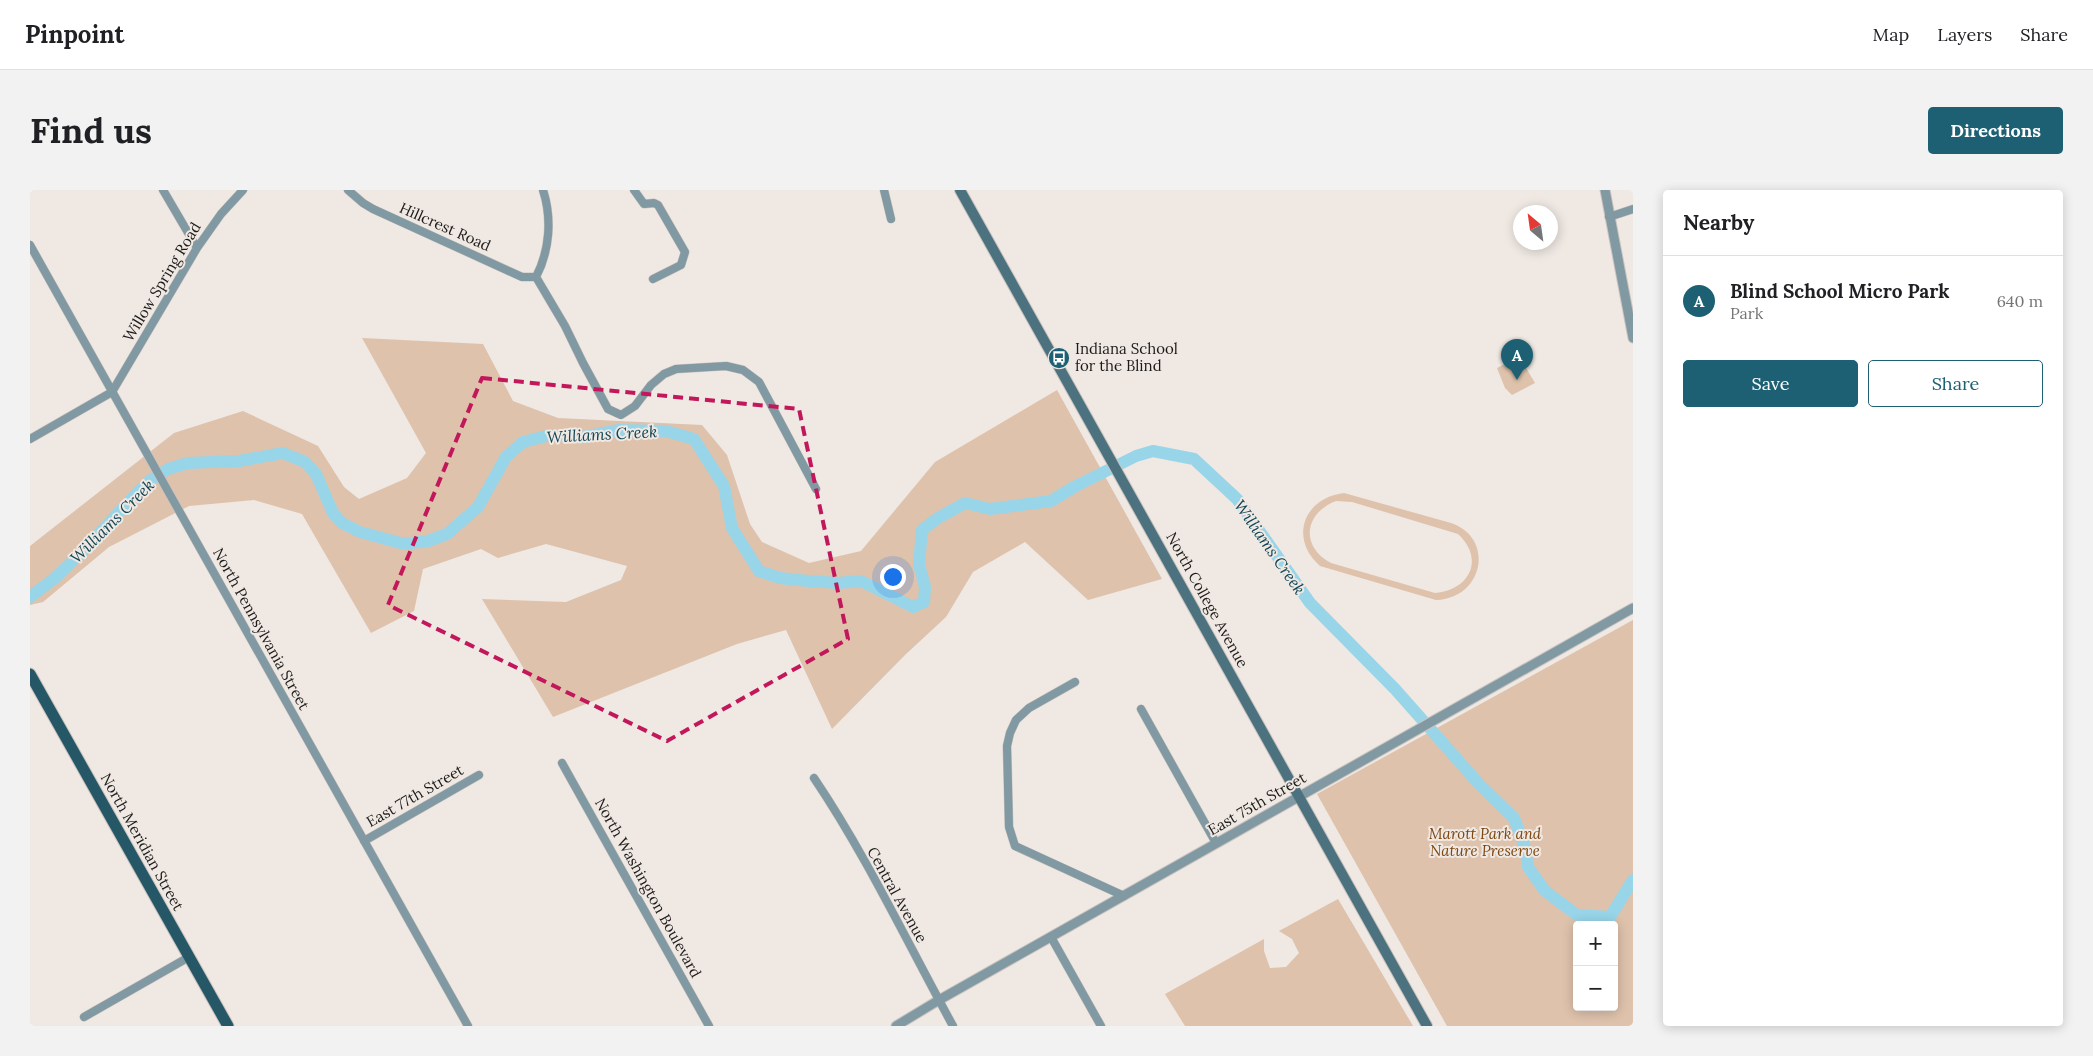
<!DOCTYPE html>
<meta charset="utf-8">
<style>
body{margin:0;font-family:Lora,serif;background:#f2f2f2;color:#202124}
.controls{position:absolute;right:15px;bottom:15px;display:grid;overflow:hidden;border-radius:5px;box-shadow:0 2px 12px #0003}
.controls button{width:45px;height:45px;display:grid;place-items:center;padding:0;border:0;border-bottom:1px solid #e0e0e0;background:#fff;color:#202124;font:25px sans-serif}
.compass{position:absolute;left:1483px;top:15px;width:45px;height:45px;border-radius:50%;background:#fff;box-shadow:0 2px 12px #0003;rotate:331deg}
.you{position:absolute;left:862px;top:386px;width:18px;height:18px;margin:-12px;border:4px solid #fff;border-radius:50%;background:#1a73e8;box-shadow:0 0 0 8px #1a73e833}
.badge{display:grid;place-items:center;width:32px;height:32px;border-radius:50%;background:#1d6073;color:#fff;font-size:16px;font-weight:700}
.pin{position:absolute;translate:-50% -41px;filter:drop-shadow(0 1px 2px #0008)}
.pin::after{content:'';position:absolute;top:26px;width:18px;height:15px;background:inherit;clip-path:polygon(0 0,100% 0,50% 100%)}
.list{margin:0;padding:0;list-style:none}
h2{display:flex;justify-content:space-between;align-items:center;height:65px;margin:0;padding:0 20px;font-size:21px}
h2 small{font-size:16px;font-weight:400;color:#757577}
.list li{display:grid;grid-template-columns:32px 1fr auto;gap:15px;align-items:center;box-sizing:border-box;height:90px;padding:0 20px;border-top:1px solid #e0e0e0}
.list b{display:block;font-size:19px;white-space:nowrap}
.list p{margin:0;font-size:16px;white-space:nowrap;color:#757577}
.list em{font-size:16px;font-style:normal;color:#757577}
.actions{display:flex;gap:10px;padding:15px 20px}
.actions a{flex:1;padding:11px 0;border:1px solid #1d6073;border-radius:5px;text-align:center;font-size:18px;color:#1d6073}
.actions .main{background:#1d6073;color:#fff}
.map{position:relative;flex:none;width:1603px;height:836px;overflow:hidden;border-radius:5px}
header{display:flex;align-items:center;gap:30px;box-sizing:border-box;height:70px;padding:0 25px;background:#fff;border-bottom:1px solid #e0e0e0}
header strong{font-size:24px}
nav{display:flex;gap:28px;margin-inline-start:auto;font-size:18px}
.intro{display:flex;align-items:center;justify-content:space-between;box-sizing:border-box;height:120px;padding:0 30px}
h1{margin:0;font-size:35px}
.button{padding:12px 22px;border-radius:5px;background:#1d6073;color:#fff;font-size:18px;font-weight:700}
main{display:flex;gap:30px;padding:0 30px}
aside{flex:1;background:#fff;border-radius:5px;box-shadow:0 2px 12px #0003}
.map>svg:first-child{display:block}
.green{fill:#dec2ac;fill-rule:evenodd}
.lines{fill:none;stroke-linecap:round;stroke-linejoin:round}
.river{stroke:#98d5e9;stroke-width:12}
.minor-casing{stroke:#c9c3bf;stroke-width:9}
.tertiary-casing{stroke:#c9c3bf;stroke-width:11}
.secondary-casing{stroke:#c9c3bf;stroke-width:12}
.primary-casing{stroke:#c9c3bf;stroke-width:13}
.minor{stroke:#8099a2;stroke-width:8}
.tertiary{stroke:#8099a2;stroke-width:9}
.secondary{stroke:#4d727f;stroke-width:10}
.primary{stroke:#265766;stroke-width:11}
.marked{fill:none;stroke:#c2185b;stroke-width:4;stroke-dasharray:10 6;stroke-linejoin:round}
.labels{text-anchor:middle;stroke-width:4;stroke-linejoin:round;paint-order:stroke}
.street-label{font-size:15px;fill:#1d1b19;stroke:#efe8e3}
.poi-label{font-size:15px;fill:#1d1b19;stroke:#efe8e3;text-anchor:start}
.park-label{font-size:15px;font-style:italic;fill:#7d4711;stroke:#efe8e3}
.water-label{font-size:16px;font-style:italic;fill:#114655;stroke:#efe8e3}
</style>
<header>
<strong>Pinpoint</strong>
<nav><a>Map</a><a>Layers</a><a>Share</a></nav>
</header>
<div class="intro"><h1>Find us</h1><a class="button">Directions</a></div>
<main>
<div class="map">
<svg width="1603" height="836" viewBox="0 0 1603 836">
<rect width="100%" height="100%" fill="#efe8e3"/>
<path class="green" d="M332 148 453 154 483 211 528 228 672 235 697 265 720 334 732 352 779 373 831 361 905 272 1027 200 1132 389 1058 410 995 352 943 382 916 427 875 465 802 539 756 440 707 454 523 527 452 409 536 412 591 390 597 376 516 354 468 368 451 359 393 379 384 421 341 443 272 324 224 310 159 316 79 357 13 412 0 415V356L144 243 213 221 288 256 314 297 329 309 377 288 396 263Z
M1484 169 1487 174 1492 171 1505 193 1482 205 1475 198 1467 178Z
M1314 303 1421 333C1465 348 1454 408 1406 410L1290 376C1259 349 1273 308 1314 303ZM1306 311 1322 312 1428 344C1455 369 1440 400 1405 403L1301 373C1270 357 1274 323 1306 311Z
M1603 430V836H1417L1287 604ZM1547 735H1584V817H1547Z
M1308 709 1383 836H1155L1135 804 1234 749V761L1240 778 1256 777 1269 763 1262 749 1249 741Z"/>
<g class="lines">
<path class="river" d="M0 407 25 388 50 364 108 302 121 290 138 279 158 273 209 271 253 263 275 272 286 284 303 323 312 333 330 342 374 354 398 351 417 344 448 317 476 267 493 252 520 245 553 247 589 240 636 241 664 249 694 296 702 338 729 381 750 388 778 391 808 393 831 391 883 417 894 412 895 397 889 374 892 340 908 328 935 313 960 319 1021 311 1044 297 1106 266 1123 261 1164 269 1207 309 1280 413 1365 499 1449 594 1484 628 1495 657 1498 677 1515 701 1547 725 1580 727 1603 690"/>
<g class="minor-casing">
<path id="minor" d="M133 0 167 58
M318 0 333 13 343 19 492 87H506
M604 0 614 14 624 13 628 15 655 62 651 75 623 89
M854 0 861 29
M1579 27 1603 19
M0 55 438 836
M506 87 535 136 553 173 578 219 591 225 605 216 621 195 634 184 646 179 696 176 713 180 729 192 786 299
M506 87C520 60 522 28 513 0
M0 249 82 202 167 58 191 24 213 0
M1045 492 999 518 986 530 980 543 977 556 979 637 985 656 1094 706
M1111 519 1186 653
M532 573 679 836
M784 588C836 665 878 754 923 836
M334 651 449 585
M1021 747 1071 836
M54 827 159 767"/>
</g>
<g class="tertiary-casing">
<path id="tertiary" d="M1575 0 1603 148
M866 836 909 810 1603 418"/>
</g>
<g class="secondary-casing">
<path id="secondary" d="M930 0 1397 836"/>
</g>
<g class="primary-casing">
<path id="primary" d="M0 484 198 836"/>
</g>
<use href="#minor" class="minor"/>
<use href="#tertiary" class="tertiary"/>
<use href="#secondary" class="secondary"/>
<use href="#primary" class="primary"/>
</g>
<path class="marked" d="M452 188 769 219 818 449 637 551 358 415Z"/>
<defs>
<g id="bus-disc" transform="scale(1.125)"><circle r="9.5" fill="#1d6073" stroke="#efe8e3"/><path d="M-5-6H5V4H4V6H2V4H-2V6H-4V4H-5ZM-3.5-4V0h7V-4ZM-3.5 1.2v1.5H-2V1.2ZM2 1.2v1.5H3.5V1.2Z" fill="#fff"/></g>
</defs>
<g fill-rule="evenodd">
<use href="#bus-disc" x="1029" y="168"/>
</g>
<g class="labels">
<g class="street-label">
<text transform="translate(415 37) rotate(24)" y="5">Hillcrest Road</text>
<text transform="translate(132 92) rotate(-59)" y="5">Willow Spring Road</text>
<text transform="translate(1177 410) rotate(61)" y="5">North College Avenue</text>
<text transform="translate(231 439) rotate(61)" y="5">North Pennsylvania Street</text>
<text transform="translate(385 606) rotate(-30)" y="5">East 77th Street</text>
<text transform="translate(1227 614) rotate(-30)" y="5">East 75th Street</text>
<text transform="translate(112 652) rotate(61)" y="5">North Meridian Street</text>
<text transform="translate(618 698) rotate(61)" y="5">North Washington Boulevard</text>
<text transform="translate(867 705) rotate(61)" y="5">Central Avenue</text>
</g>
<g class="poi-label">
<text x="1045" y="164">Indiana School<tspan x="1045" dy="17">for the Blind</tspan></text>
</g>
<g class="park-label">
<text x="1455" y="649">Marott Park and<tspan x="1455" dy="17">Nature Preserve</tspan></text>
</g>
<g class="water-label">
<text transform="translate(572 244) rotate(-3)" y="6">Williams Creek</text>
<text transform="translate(82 331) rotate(-45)" y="6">Williams Creek</text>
<text transform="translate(1240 357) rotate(55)" y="6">Williams Creek</text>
</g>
</g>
</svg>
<div class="controls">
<button>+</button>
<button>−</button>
</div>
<svg class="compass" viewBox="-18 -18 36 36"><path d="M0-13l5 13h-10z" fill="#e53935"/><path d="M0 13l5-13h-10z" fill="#757577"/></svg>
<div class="you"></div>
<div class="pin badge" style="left:1487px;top:190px">A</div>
</div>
<aside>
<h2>Nearby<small></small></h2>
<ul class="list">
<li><span class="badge">A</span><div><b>Blind School Micro Park</b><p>Park</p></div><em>640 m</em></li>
</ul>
<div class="actions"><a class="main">Save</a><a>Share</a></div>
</aside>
</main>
